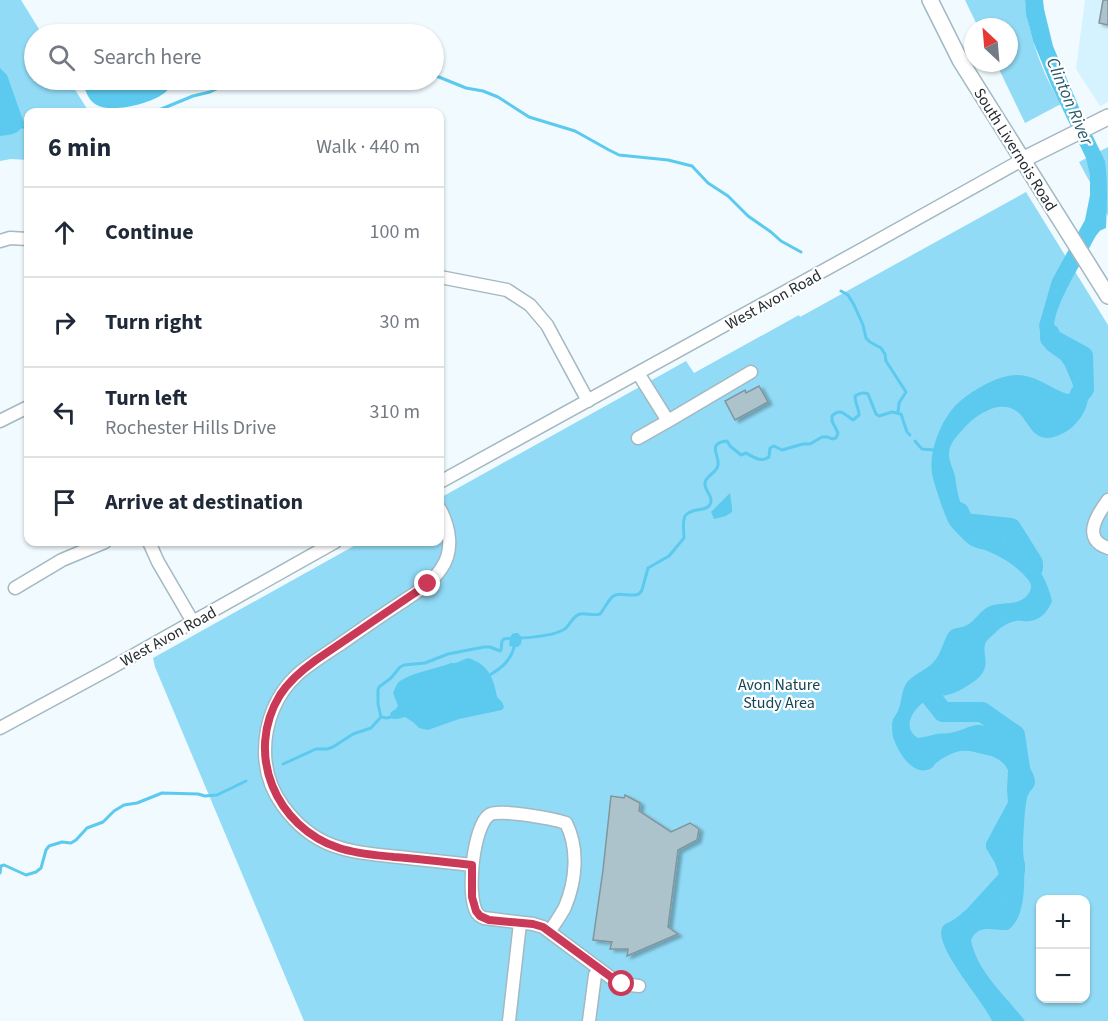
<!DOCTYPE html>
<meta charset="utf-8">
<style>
body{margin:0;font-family:"Source Sans 3",sans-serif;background:#f2f2f3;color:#1f2937}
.controls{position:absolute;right:18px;bottom:18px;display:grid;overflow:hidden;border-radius:12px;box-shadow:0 2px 4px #0004}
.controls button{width:54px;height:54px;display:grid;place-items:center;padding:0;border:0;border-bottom:2px solid #e0e1e3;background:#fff;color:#1f2937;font:30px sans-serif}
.compass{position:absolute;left:964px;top:18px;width:54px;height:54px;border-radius:50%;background:#fff;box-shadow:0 2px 4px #0004;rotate:334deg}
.stop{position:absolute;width:18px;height:18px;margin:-14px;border:4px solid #ca3a58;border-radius:50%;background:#fff}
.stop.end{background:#ca3a58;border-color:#fff;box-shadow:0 2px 6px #0008}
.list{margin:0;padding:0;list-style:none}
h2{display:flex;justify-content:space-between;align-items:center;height:78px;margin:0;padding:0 24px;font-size:26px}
h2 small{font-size:20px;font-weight:400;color:#747a83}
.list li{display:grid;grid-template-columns:39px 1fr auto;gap:18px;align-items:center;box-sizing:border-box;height:90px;padding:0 24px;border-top:2px solid #e0e1e3}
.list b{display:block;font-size:22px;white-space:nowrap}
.list p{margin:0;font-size:20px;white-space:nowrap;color:#747a83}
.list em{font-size:20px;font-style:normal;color:#747a83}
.icon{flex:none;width:33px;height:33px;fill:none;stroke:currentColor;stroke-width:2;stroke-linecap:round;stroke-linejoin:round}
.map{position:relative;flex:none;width:1108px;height:1021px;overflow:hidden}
.search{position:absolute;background:#fff;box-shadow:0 2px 4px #0004;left:24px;top:24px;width:420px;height:66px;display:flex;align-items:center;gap:15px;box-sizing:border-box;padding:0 21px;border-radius:33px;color:#747a83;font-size:22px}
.panel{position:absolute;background:#fff;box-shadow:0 2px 4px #0004;left:24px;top:108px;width:420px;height:438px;border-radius:12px}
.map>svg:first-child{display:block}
.built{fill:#d4f3ff}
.green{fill:#92dbf6;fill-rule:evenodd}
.water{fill:#5ccaee}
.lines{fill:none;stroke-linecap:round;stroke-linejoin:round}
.stream{stroke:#5ccaee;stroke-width:3}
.river{stroke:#5ccaee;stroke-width:20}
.building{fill:#adc3cb;stroke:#80959d;stroke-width:1.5;filter:url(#shadow)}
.minor-casing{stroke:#a3b8c1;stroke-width:15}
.major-casing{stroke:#a3b8c1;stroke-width:18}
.minor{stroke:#fff;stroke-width:12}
.major{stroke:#fff;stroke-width:15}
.route{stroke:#ca3a58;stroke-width:8}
.labels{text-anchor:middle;stroke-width:4.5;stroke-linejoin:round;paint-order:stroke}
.street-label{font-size:16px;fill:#242c30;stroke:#fff}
.park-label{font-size:16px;fill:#144554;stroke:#fff}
.water-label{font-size:18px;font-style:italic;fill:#2c5b6b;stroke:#fff}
</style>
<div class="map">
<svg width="1108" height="1021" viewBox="0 0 1108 1021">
<defs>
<filter id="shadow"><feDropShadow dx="4" dy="2.5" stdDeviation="1.5" flood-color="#0004"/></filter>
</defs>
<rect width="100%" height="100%" fill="#f1fafe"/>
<path class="built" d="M1085 0H1108V102L1100 106 1076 69Z"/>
<path class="green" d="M0 0H21L42 34H34V80H69L89 112H28V160L11 159 0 161Z
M965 0H1025C1028 34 1043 75 1061 104L1025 123 996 63H1009V27H978Z
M1108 147V216L1079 162Z
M1026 192 1108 325V1021H304L155 667 153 658 361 542H440V498L686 361 694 373 799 315 800 317ZM1040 900H1086V998H1040Z"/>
<path class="water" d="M1025 0H1043L1044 9 1053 46 1081 112 1105 161C1108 182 1107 206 1106 228 1104 229 1100 230 1099 232 1094 237 1091 246 1087 252 1079 267 1049 315 1055 331 1056 337 1062 340 1066 345 1081 361 1086 372 1087 393 1088 398 1088 403 1086 407 1083 416 1075 426 1067 431 1054 439 1041 442 1031 429 1027 424 1024 418 1020 414 1003 397 978 413 965 427 958 435 949 443 949 454 949 461 953 469 955 476 956 483 957 491 959 498 963 514 979 526 993 533 1002 538 1014 539 1022 545 1026 548 1028 552 1030 556 1040 570 1048 583 1052 601 1048 611 1041 620 1030 621 1025 622 1020 620 1016 621 1009 622 1001 627 996 632 993 635 988 639 986 642 980 654 994 665 976 680 968 686 957 693 947 695 943 696 938 695 933 697 918 702 898 726 918 738 924 737 930 736 936 734 942 733 948 734 954 732 964 730 974 722 985 726 1000 730 1035 765 1035 782 1035 787 1031 790 1029 793 1026 798 1026 806 1025 811 1024 823 1023 836 1023 847 1024 869 1029 916 1008 930 993 931 979 923 971 940 977 972 1006 996 1025 1021H992C984 1002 934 947 942 928 944 923 949 923 953 920 959 917 963 911 968 909 982 902 993 912 1006 895L995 863 986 848V843L1008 802 1007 790 1008 770C1003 760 994 756 983 754 974 752 965 749 956 752 950 754 941 759 936 763 932 767 935 766 930 769 912 777 897 750 893 737 892 732 892 728 892 723 893 718 896 715 898 711 902 702 901 689 908 681 917 672 929 669 936 659 942 651 945 636 950 631 955 627 962 628 967 625 975 621 979 612 988 607 1001 600 1019 608 1029 593 1034 585 1029 580 1023 574 1012 563 1000 556 985 550 981 549 976 548 972 546 969 545 965 541 962 538 958 534 953 529 950 525 944 515 936 489 933 478 927 456 940 422 955 406 969 392 998 374 1018 375 1039 376 1050 389 1068 394L1073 391V385L1065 366 1061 360 1047 350 1043 345 1041 338 1039 325 1052 280 1085 220 1090 195V175L1086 158 1051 85 1033 41 1026 14Z
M0 68 7 75 24 123C20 134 11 135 0 136Z
M82 80H174C172 85 168 91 163 94 149 104 110 114 95 104 87 99 85 88 82 80Z
M730 493 732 507V512L726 516 714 519 711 512Z
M515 633H518L522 638 521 644 518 647 509 646 510 638 512 634Z
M469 658C473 660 479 662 482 665 492 673 495 686 497 697L502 702 504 707 502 710 459 719 428 730 419 728 413 722 405 717 397 719H393L390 715 391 712 396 709 398 706 393 693C395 689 396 684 400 681 413 672 436 669 451 663 458 664 462 659 469 658Z"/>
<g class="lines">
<path class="stream" d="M434 75 466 88 483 91 498 97 529 117 575 131 609 150 619 155 668 160 692 166 708 183 728 196 748 216 771 232 781 241 801 252
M138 112 159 110 193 96 210 92 225 85 246 80
M22 127H28
M841 291 848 295 854 305 863 325 866 338 870 342 881 348 885 354 886 361 906 392 899 403 898 413
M915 441 922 449 934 450
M519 638C529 638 559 635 566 628 571 623 573 616 580 614 586 613 593 616 600 614 604 609 607 603 611 598 618 590 629 598 639 594L642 590 648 568 669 556 684 538C684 531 682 523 685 516 691 506 711 514 711 500 711 494 704 490 705 483 706 475 717 473 718 465 720 456 706 443 727 441L730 446 741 455 746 453C753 457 762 463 769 457L770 448 774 446 782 450 803 444H810L822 437H828L832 439 836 438 838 433 832 421V416C840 407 845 415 853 420L859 415C859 409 855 403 855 396 860 393 863 392 868 394L876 414 879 416 892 412 901 414 907 432 910 435
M488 676C502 668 512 660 515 643
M381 717 387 718 394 716
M283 764 316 749H327L333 747 353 734 371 728 381 717 378 704V690L379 687 391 678 400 667 404 665 425 663 448 654 484 647H490L500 651 501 650 502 641 504 639 512 638
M0 873 1 866 4 865 26 875 36 872 41 868 46 850 49 846 62 842 71 843 76 840 87 828 103 822 114 811 124 805 137 803 162 793 198 794 205 796 217 795 246 781"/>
<path class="river" d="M1050 334V338L1083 356 1084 389 1080 394
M959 512 964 523 1011 528 1033 563V568
M934 681 924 688 943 712H982L1015 735 1021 775
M965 926 1015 871V864"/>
</g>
<path class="building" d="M1103 0H1108V25L1099 23Z
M759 386 768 402 735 420 725 401 745 390 746 393Z
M625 795 640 803 639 811 671 832 690 823 699 829 697 840 678 850 668 927 678 934 627 956 628 949H610L612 942 593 940 603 870 611 796 624 798Z"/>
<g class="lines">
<g class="minor-casing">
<path id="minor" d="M0 241 10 238 28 239
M440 277 507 290 530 305 547 325 588 401
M638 373 668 421 751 372
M0 421 28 407
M638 438 668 421
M440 482 859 251 1022 160
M1108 500C1097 515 1081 539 1108 548
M440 509C450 528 454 551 441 569 431 584 414 594 399 604 379 617 359 631 339 645 325 654 311 663 298 674 276 694 265 722 265 751 265 771 272 791 283 806 315 850 350 852 399 857 423 860 448 862 472 865
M149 542 158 562 193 622
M15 588 62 560 105 542
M0 728 109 669 335 542
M550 931C555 923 561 915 565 907 576 881 579 848 566 823 554 819 498 808 489 815 473 827 466 896 477 913 479 916 480 916 484 918L533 924 543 927 614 980 622 984 639 986
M509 1021 520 923
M589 1021 595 975 599 969"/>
</g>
<g class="major-casing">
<path id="major" d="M930 0 960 60 1108 296
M1022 160 1108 117"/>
</g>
<use href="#minor" class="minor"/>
<use href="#major" class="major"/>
</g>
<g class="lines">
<path class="route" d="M428 584 316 660C302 670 289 681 280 695 244 754 276 827 339 848 357 854 375 855 394 857 420 859 446 862 472 865V897L476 911 480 916 489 920 533 924 543 927 615 980 622 984"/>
</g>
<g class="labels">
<g class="street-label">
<text transform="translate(1016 149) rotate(58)" y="6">South Livernois Road</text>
<text transform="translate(773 299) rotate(-29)" y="6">West Avon Road</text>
<text transform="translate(168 636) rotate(-29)" y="6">West Avon Road</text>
</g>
<g class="park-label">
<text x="779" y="690">Avon Nature<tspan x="779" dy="18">Study Area</tspan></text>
</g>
<g class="water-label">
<text transform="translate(1070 101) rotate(67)" y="6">Clinton River</text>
</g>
</g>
</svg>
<div class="controls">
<button>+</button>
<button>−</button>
</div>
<svg class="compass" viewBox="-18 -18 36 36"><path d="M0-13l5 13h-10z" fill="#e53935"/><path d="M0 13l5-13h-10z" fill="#747a83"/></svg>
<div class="stop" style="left:622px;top:984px"></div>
<div class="stop end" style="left:428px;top:584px"></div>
<div class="search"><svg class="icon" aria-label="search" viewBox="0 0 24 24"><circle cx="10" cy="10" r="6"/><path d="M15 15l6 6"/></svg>Search here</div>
<section class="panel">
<h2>6 min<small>Walk · 440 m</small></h2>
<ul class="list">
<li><svg class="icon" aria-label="ahead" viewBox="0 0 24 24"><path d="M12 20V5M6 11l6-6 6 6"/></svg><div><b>Continue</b></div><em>100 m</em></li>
<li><svg class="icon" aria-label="right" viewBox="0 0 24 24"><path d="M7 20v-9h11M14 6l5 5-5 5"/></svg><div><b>Turn right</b></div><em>30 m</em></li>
<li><svg class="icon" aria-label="left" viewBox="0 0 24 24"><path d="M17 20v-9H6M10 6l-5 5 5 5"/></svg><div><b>Turn left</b><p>Rochester Hills Drive</p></div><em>310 m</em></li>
<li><svg class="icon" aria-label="arrive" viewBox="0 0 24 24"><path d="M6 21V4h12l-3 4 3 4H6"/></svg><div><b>Arrive at destination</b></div></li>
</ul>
</section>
</div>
